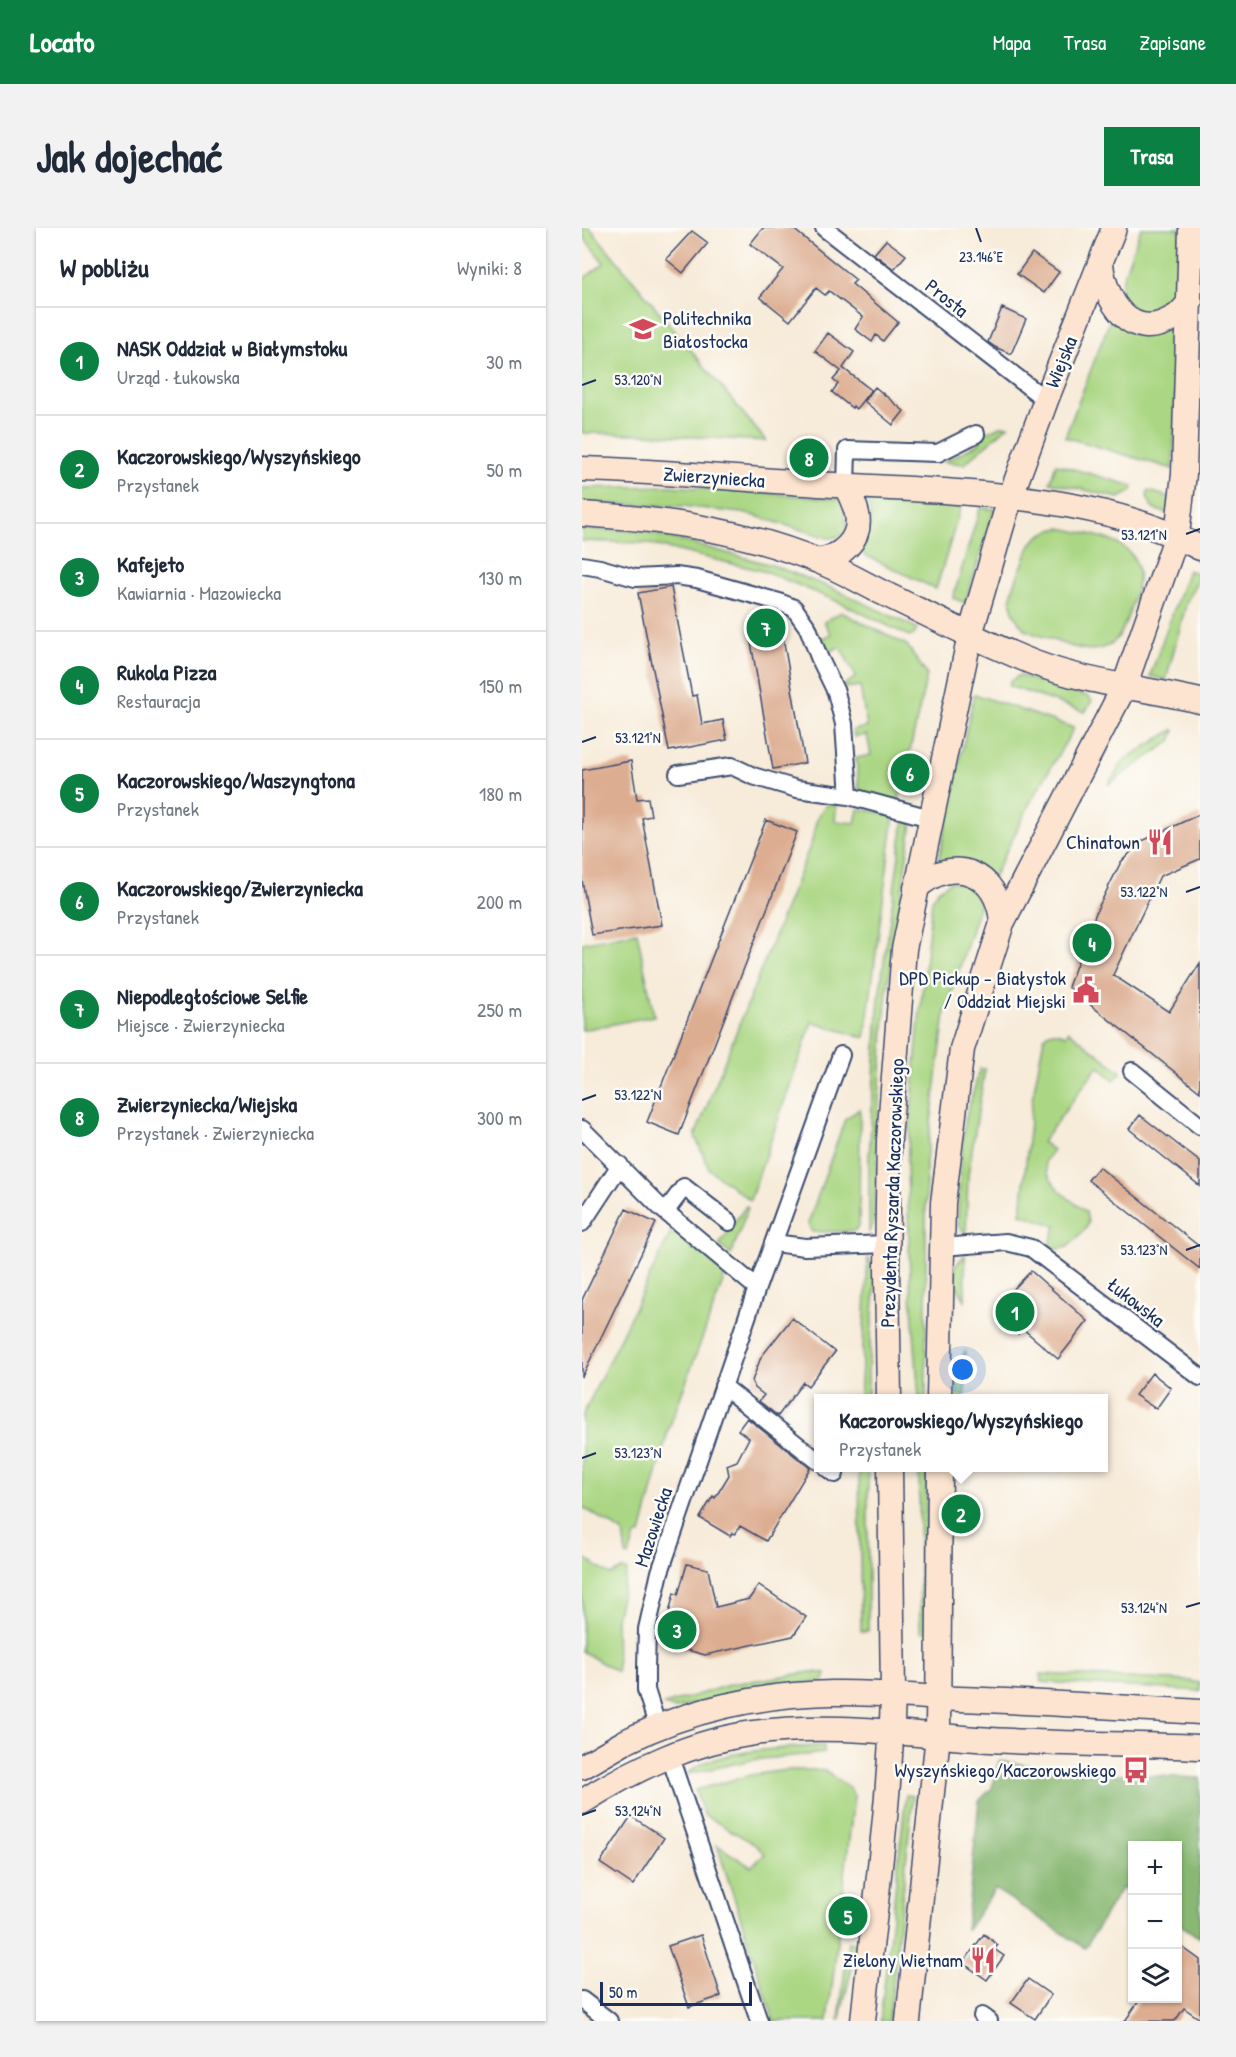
<!DOCTYPE html>
<html lang="pl">
<meta charset="utf-8">
<style>
body{margin:0;font-family:"Patrick Hand",sans-serif;background:#f2f2f3;color:#1f2937}
.controls{position:absolute;right:18px;bottom:18px;display:grid;overflow:hidden;border-radius:0px;box-shadow:0 2px 4px #0004}
.controls button{width:54px;height:54px;display:grid;place-items:center;padding:0;border:0;border-bottom:2px solid #e0e1e3;background:#fff;color:#1f2937;font:30px sans-serif}
.scale{position:absolute;left:18px;bottom:15px;width:152px;box-sizing:border-box;padding-left:6px;border:3px solid #1b2f5e;border-top:0;font-size:16px;line-height:21px;white-space:nowrap;color:#1b2f5e;-webkit-text-stroke:4px #fdfcf7;paint-order:stroke}
.you{position:absolute;left:381px;top:1142px;width:21px;height:21px;margin:-15px;border:4px solid #fff;border-radius:50%;background:#1a73e8;box-shadow:0 0 0 9px #1a73e833}
.badge{display:grid;place-items:center;width:39px;height:39px;border-radius:50%;background:#0b8043;color:#fff;font-size:20px;font-weight:700}
.pin{position:absolute;translate:-50% -50%;border:3px solid #fff;box-shadow:0 2px 6px #0006}
.popup{position:absolute;left:232px;top:1166px;width:294px;height:78px;box-sizing:border-box;display:grid;place-content:center;border-radius:0px;background:#fff;filter:drop-shadow(0 2px 4px #0005);font-size:20px;white-space:nowrap;color:#747a83}
.popup b{font-size:22px;color:#1f2937}
.popup::after{content:'';position:absolute;left:50%;top:100%;margin-left:-12px;border:12px solid transparent;border-top-color:#fff}
.list{margin:0;padding:0;list-style:none}
h2{display:flex;justify-content:space-between;align-items:center;height:78px;margin:0;padding:0 24px;font-size:26px}
h2 small{font-size:20px;font-weight:400;color:#747a83}
.list li{display:grid;grid-template-columns:39px 1fr auto;gap:18px;align-items:center;box-sizing:border-box;height:108px;padding:0 24px;border-top:2px solid #e0e1e3}
.list b{display:block;font-size:22px;white-space:nowrap}
.list p{margin:0;font-size:20px;white-space:nowrap;color:#747a83}
.list em{font-size:20px;font-style:normal;color:#747a83}
.icon{flex:none;width:33px;height:33px;fill:none;stroke:currentColor;stroke-width:2;stroke-linecap:round;stroke-linejoin:round}
.map{position:relative;flex:none;width:618px;height:1793px;overflow:hidden;border-radius:0px}
header{display:flex;align-items:center;gap:36px;box-sizing:border-box;height:84px;padding:0 30px;background:#0b8043;color:#fff}
header strong{font-size:28px}
nav{display:flex;gap:33px;margin-inline-start:auto;font-size:21px}
.intro{display:flex;align-items:center;justify-content:space-between;box-sizing:border-box;height:144px;padding:0 36px}
h1{margin:0;font-size:42px}
.button{padding:15px 27px;border-radius:0px;background:#0b8043;color:#fff;font-size:21px;font-weight:700}
main{display:flex;gap:36px;padding:0 36px}
aside{flex:1;background:#fff;border-radius:0px;box-shadow:0 2px 4px #0004}
.map>svg:first-child{display:block}
.green{fill:#abd784;stroke:#638371;stroke-width:1.5}
.forest{fill:#88b872;stroke:#527468;stroke-width:1.5}
.building{fill:#ddad91}
.lines{fill:none;stroke-linecap:round;stroke-linejoin:round}
.street-casing{stroke:#3c4b70;stroke-width:20}
.secondary-casing{stroke:#3c4b70;stroke-width:27}
.street{stroke:#fff;stroke-width:16}
.secondary{stroke:#fde4d0;stroke-width:24}
.ticks{fill:none;stroke:#1b2f5e;stroke-width:2}
.labels{text-anchor:middle;stroke-width:5;stroke-linejoin:round;paint-order:stroke}
.street-label{font-size:20px;fill:#1b2f5e;stroke:#fdfcf7}
.poi-label{font-size:20px;fill:#1b2f5e;stroke:#fdfcf7;text-anchor:end}
.ticks-label{font-size:15px;text-anchor:middle;fill:#1b2f5e;stroke:#fdfcf7;stroke-width:5;stroke-linejoin:round;paint-order:stroke}
</style>
<header>
<strong>Locato</strong>
<nav><a>Mapa</a><a>Trasa</a><a>Zapisane</a></nav>
</header>
<div class="intro"><h1>Jak dojechać</h1><a class="button">Trasa</a></div>
<main>
<aside>
<h2>W pobliżu<small>Wyniki: 8</small></h2>
<ul class="list">
<li><span class="badge">1</span><div><b>NASK Oddział w Białymstoku</b><p>Urząd · Łukowska</p></div><em>30 m</em></li>
<li><span class="badge">2</span><div><b>Kaczorowskiego/Wyszyńskiego</b><p>Przystanek</p></div><em>50 m</em></li>
<li><span class="badge">3</span><div><b>Kafejeto</b><p>Kawiarnia · Mazowiecka</p></div><em>130 m</em></li>
<li><span class="badge">4</span><div><b>Rukola Pizza</b><p>Restauracja</p></div><em>150 m</em></li>
<li><span class="badge">5</span><div><b>Kaczorowskiego/Waszyngtona</b><p>Przystanek</p></div><em>180 m</em></li>
<li><span class="badge">6</span><div><b>Kaczorowskiego/Zwierzyniecka</b><p>Przystanek</p></div><em>200 m</em></li>
<li><span class="badge">7</span><div><b>Niepodległościowe Selfie</b><p>Miejsce · Zwierzyniecka</p></div><em>250 m</em></li>
<li><span class="badge">8</span><div><b>Zwierzyniecka/Wiejska</b><p>Przystanek · Zwierzyniecka</p></div><em>300 m</em></li>
</ul>
</aside>
<div class="map">
<svg width="618" height="1793" viewBox="0 0 618 1793">
<rect width="100%" height="100%" fill="#fdfcf7"/>
<filter id="ink" filterUnits="userSpaceOnUse"><feTurbulence type="fractalNoise" baseFrequency=".0167" numOctaves="2"/><feDisplacementMap in="SourceGraphic" scale="12" xChannelSelector="R" yChannelSelector="G"/><feConvolveMatrix kernelMatrix="1 2 1 2 8 2 1 2 1" color-interpolation-filters="sRGB"/></filter>
<filter id="wash" filterUnits="userSpaceOnUse"><feTurbulence type="fractalNoise" baseFrequency=".008" numOctaves="4" result="noise"/><feDisplacementMap in="SourceGraphic" scale="24" xChannelSelector="R" yChannelSelector="G"/><feGaussianBlur stdDeviation="1.35" result="paint"/><feColorMatrix in="noise" values="0 0 0 0 0 0 0 0 0 0 0 0 0 0 0 0 0 1.4 0 .05"/><feComposite in="paint" operator="in"/></filter>
<g filter="url(#wash)">
<rect width="100%" height="100%" fill="#f7ebd9"/>
<path class="green" d="M0 0H8L184 213 61 206 0 205V52L22 35 0 7Z
M559 0H598L597 72C592 76 587 82 582 85 565 92 538 79 539 59 540 47 555 13 559 0Z
M530 87 596 99 591 241 483 209Z
M418 198H426L382 236 362 234 398 215 395 209Z
M474 236 551 258 549 264 537 270 468 254Z
M88 258 261 271 265 303 256 309 246 310 167 286 102 278 0 275V260Z
M566 263 588 269 585 285 571 281 565 269Z
M285 272 379 279 354 361 272 322C288 304 293 296 285 272Z
M398 280 413 281 383 375 371 370Z
M478 300C519 309 572 313 552 370 548 382 544 397 537 408 519 432 489 419 466 410 459 408 450 406 444 402 436 396 428 381 429 370 430 359 437 346 441 335 449 313 454 305 478 300Z
M0 301 63 303 190 337 252 361 335 400 332 407 327 408 259 375 185 344 63 315 0 313Z
M606 342 618 347 605 373 584 452 568 448Z
M259 384 325 417 345 447 316 576 281 566 277 560 274 530 289 527 285 507 272 509 271 502 285 499 278 458 263 460 262 457 274 449 258 419 241 426 239 411 249 406 242 394Z
M437 447 507 469 510 473 503 484 427 458 428 454Z
M392 466 492 500 448 575 409 654 355 639Z
M591 502H593L589 513 526 557 543 531Z
M246 576H253L254 580 253 593 273 595 276 581 312 586 283 810 230 794 168 972 127 941 113 908 230 613C233 599 234 585 246 576Z
M322 592 330 594 304 771 297 871 292 995 287 1004V929L297 769Z
M368 654C384 654 394 660 398 676L363 786 344 933V1170H337L328 1053 325 934 336 803 350 672 356 662Z
M55 704 72 788 0 802V715Z
M487 803 538 843 539 845 532 852 516 838 460 914 471 922 463 933C464 957 487 970 504 984L506 995 504 1000 492 1013 485 1019 476 1021 467 1018 474 998 439 986 450 872 462 810C468 802 475 803 484 807Z
M398 841H403L386 947 384 1006 376 997 378 940 383 893Z
M278 881 277 999 272 1003 230 1004 226 996 263 891Z
M164 978 166 980 149 1027 137 1017Z
M92 998 146 1040 86 1203 59 1306 53 1308 47 1328 44 1327 41 1304 0 1279V1189Z
M383 1027V1072L373 1055V1038Z
M286 1030 293 1042 294 1050 286 1142V1170H278Z
M383 1124V1170H375L374 1140Z
M277 1240H286V1403H279Z
M337 1240H344V1404H338Z
M0 1328 28 1347 40 1341 45 1343 34 1390 35 1444 0 1423Z
M228 1444 244 1445 242 1453 170 1461 93 1481 82 1477 150 1456Z
M459 1446 608 1453 618 1455V1463L460 1454Z
M242 1518V1525L169 1532 106 1546C125 1522 211 1519 242 1518Z
M205 1542H241L268 1560 272 1568 246 1793H192L135 1617 169 1639 183 1626 171 1615 122 1587 113 1562 169 1547Z
M324 1567 331 1568 307 1793H298Z
M266 1714 274 1716V1723L257 1793Z"/>
<path class="forest" d="M417 1533 492 1544 618 1550V1710L596 1695V1618H550V1665L540 1659 503 1720 413 1661 384 1703 397 1573 410 1560Z"/>
<g id="blocks">
<path class="building" d="M181 0H210L274 52 270 56 316 94 301 113 294 107 290 114 273 101 281 89 247 63 243 67 234 60 208 93 178 69 201 41 168 16Z
M110 3 126 15 101 45 84 31Z
M304 12 324 27 312 41 292 26Z
M450 25 477 44 462 65 435 46Z
M420 80 444 91 429 126 413 119 406 114Z
M246 105 272 124 261 140 289 162 274 181 271 178 270 180 250 164 256 156 251 152 259 143 233 123Z
M293 159 322 183 311 197 282 173Z
M89 359 110 468 115 467 120 496 141 492 145 512 87 523 56 365Z
M199 398 223 535 191 541 167 403Z
M49 533 55 571 66 570 69 588 60 590 80 697 10 707 0 652V542Z
M618 586V631L578 648 531 747 587 784 618 735V864L486 759 515 682 539 634 560 613Z
M184 592 215 604 97 907 65 894Z
M558 887 618 934V958L547 901Z
M517 939 618 1019V1041L506 952Z
M44 981 74 995 0 1149V1072Z
M449 1043 506 1093 476 1131 440 1100 436 1106 418 1096 423 1070Z
M210 1090 253 1124 226 1158 221 1154 196 1188 177 1173 182 1167 173 1160 170 1153 179 1129Z
M570 1145 589 1160 574 1181 553 1167Z
M165 1190 228 1240 184 1313 158 1298 153 1306 150 1305 148 1308 118 1290 131 1268 133 1270 147 1247 145 1237 155 1233 167 1210 156 1202Z
M105 1336 126 1341 134 1379 167 1371 177 1357 224 1389 211 1408 123 1427 83 1416 85 1410 81 1409 92 1365 96 1367Z
M49 1588 82 1610 51 1657 18 1635Z
M402 1706 416 1717 412 1721 422 1728 405 1752 381 1735Z
M119 1707 139 1768 107 1779 86 1718Z
M596 1716 618 1732V1791L602 1780 593 1793H543L559 1770H596Z
M446 1751 469 1767 453 1791 429 1775Z"/>
</g>
</g>
<g filter="url(#ink)">
<use href="#blocks" fill-opacity="0" stroke="#3c4b70" stroke-width="1.5"/>
<g class="lines">
<g class="street-casing">
<path id="street" d="M242 0 464 172
M264 258 265 222 356 225 394 206
M0 337 18 340 53 350 94 348 115 351 197 374 212 380 226 400 237 429 254 464 262 496 267 568
M96 546 150 538 171 548 215 561 267 568 348 590
M550 843 618 898
M0 901 78 979 175 1060
M84 983 102 959 147 994
M0 995 38 937
M192 1015 223 1019 306 1016
M360 1019 424 1014 449 1020 618 1149
M141 1158 236 1233
M245 1240 253 1246
M76 1500 64 1462V1440L65 1401 78 1344 175 1060 259 827
M88 1529 177 1793
M0 1772 27 1793
M400 1788 407 1793"/>
</g>
<g class="secondary-casing">
<path id="secondary" d="M519 36C523 73 549 116 591 90 598 87 603 79 608 74
M0 241C79 243 157 251 236 256 357 264 510 262 618 320
M0 286C80 291 161 302 236 333 257 341 277 353 297 363 347 387 397 413 450 434 504 455 562 460 618 473
M236 333C259 329 280 312 275 286 273 276 268 267 264 258
M334 660C371 626 417 644 420 695
M307 1170 305 1041 307 912 322 721 388 407 428 270 464 172 532 0
M357 1170 361 975 380 821 420 695 542 459 595 307 602 246 609 0
M0 1539C14 1531 29 1522 43 1514 105 1482 180 1466 250 1465 293 1464 335 1469 377 1471 457 1474 538 1479 618 1484
M0 1574C51 1541 112 1513 172 1505 250 1494 330 1507 409 1512 478 1516 548 1516 618 1519
M281 1793C292 1684 308 1575 311 1466L308 1240
M326 1793 356 1507 358 1240"/>
</g>
<use href="#street" class="street"/>
<use href="#secondary" class="secondary"/>
</g>
</g>
<path class="ticks" d="M394 0 399 14M0 157 14 152M604 306 618 301M0 514 14 509M604 664 618 659M0 872 14 867M604 1022 618 1017M0 1230 14 1225M604 1379 618 1375M0 1587 14 1582"/>
<defs>
<g id="university-bare" transform="scale(2.07)"><path d="M0-5L7-2L0 1L-7-2ZM-4 1L0 2.5L4 1V4Q0 6-4 4Z" fill="#d1495b" stroke="#fdfcf7" stroke-width="2.5" paint-order="stroke"/></g>
<g id="restaurant-bare" transform="scale(2.07)"><path d="M-5-6h1v4h1v-4h1v4h1v-4h1v5L-1.5 .5V6h-2V.5L-5-1ZM5-6V6H3V1.5H1.5Q1.5-4 5-6Z" fill="#d1495b" stroke="#fdfcf7" stroke-width="2.5" paint-order="stroke"/></g>
<g id="civic-bare" transform="scale(2.07)"><path d="M-.6-6.5H3V-4.5H.6V-3L4-1V1h2V6H-6V1h2V-1L-.6-3ZM-1.2 2.5V6h2.4V2.5Z" fill="#d1495b" stroke="#fdfcf7" stroke-width="2.5" paint-order="stroke"/></g>
<g id="bus-bare" transform="scale(2.07)"><path d="M-5-6H5V4H4V6H2V4H-2V6H-4V4H-5ZM-3.5-4V0h7V-4ZM-3.5 1.2v1.5H-2V1.2ZM2 1.2v1.5H3.5V1.2Z" fill="#d1495b" stroke="#fdfcf7" stroke-width="2.5" paint-order="stroke"/></g>
</defs>
<g fill-rule="evenodd">
<use href="#university-bare" x="61" y="101"/>
<use href="#restaurant-bare" x="578" y="614"/>
<use href="#civic-bare" x="504" y="762"/>
<use href="#bus-bare" x="554" y="1542"/>
<use href="#restaurant-bare" x="401" y="1732"/>
</g>
<g class="labels">
<g class="street-label">
<text transform="translate(365 70) rotate(38)" y="7">Prosta</text>
<text transform="translate(479 134) rotate(-68)" y="7">Wiejska</text>
<text transform="translate(132 249) rotate(4)" y="7">Zwierzyniecka</text>
<text transform="translate(310 965) rotate(-88)" y="7">Prezydenta Ryszarda Kaczorowskiego</text>
<text transform="translate(554 1074) rotate(38)" y="7">Łukowska</text>
<text transform="translate(71 1299) rotate(-72)" y="7">Mazowiecka</text>
</g>
<g class="poi-label">
<text x="81" y="97" text-anchor="start">Politechnika<tspan x="81" dy="23">Białostocka</tspan></text>
<text x="558" y="621">Chinatown</text>
<text x="484" y="757">DPD Pickup - Białystok<tspan x="484" dy="23">/ Oddział Miejski</tspan></text>
<text x="534" y="1549">Wyszyńskiego/Kaczorowskiego</text>
<text x="381" y="1739">Zielony Wietnam</text>
</g>
</g>
<g class="ticks-label">
<text x="399" y="34">23.146°E</text>
<text x="56" y="157">53.120°N</text>
<text x="562" y="312">53.121°N</text>
<text x="56" y="515">53.121°N</text>
<text x="562" y="669">53.122°N</text>
<text x="56" y="872">53.122°N</text>
<text x="562" y="1027">53.123°N</text>
<text x="56" y="1230">53.123°N</text>
<text x="562" y="1385">53.124°N</text>
<text x="56" y="1588">53.124°N</text>
</g>
</svg>
<div class="controls">
<button>+</button>
<button>−</button>
<button><svg class="icon" aria-label="layers" viewBox="0 0 24 24"><path d="M12 4l9 5-9 5-9-5zM3 14l9 5 9-5"/></svg></button>
</div>
<div class="scale">50 m</div>
<div class="you"></div>
<div class="pin badge" style="left:433px;top:1084px">1</div>
<div class="pin badge" style="left:379px;top:1286px">2</div>
<div class="popup"><b>Kaczorowskiego/Wyszyńskiego</b>Przystanek</div>
<div class="pin badge" style="left:95px;top:1402px">3</div>
<div class="pin badge" style="left:510px;top:715px">4</div>
<div class="pin badge" style="left:266px;top:1688px">5</div>
<div class="pin badge" style="left:328px;top:545px">6</div>
<div class="pin badge" style="left:184px;top:400px">7</div>
<div class="pin badge" style="left:227px;top:230px">8</div>
</div>
</main>
